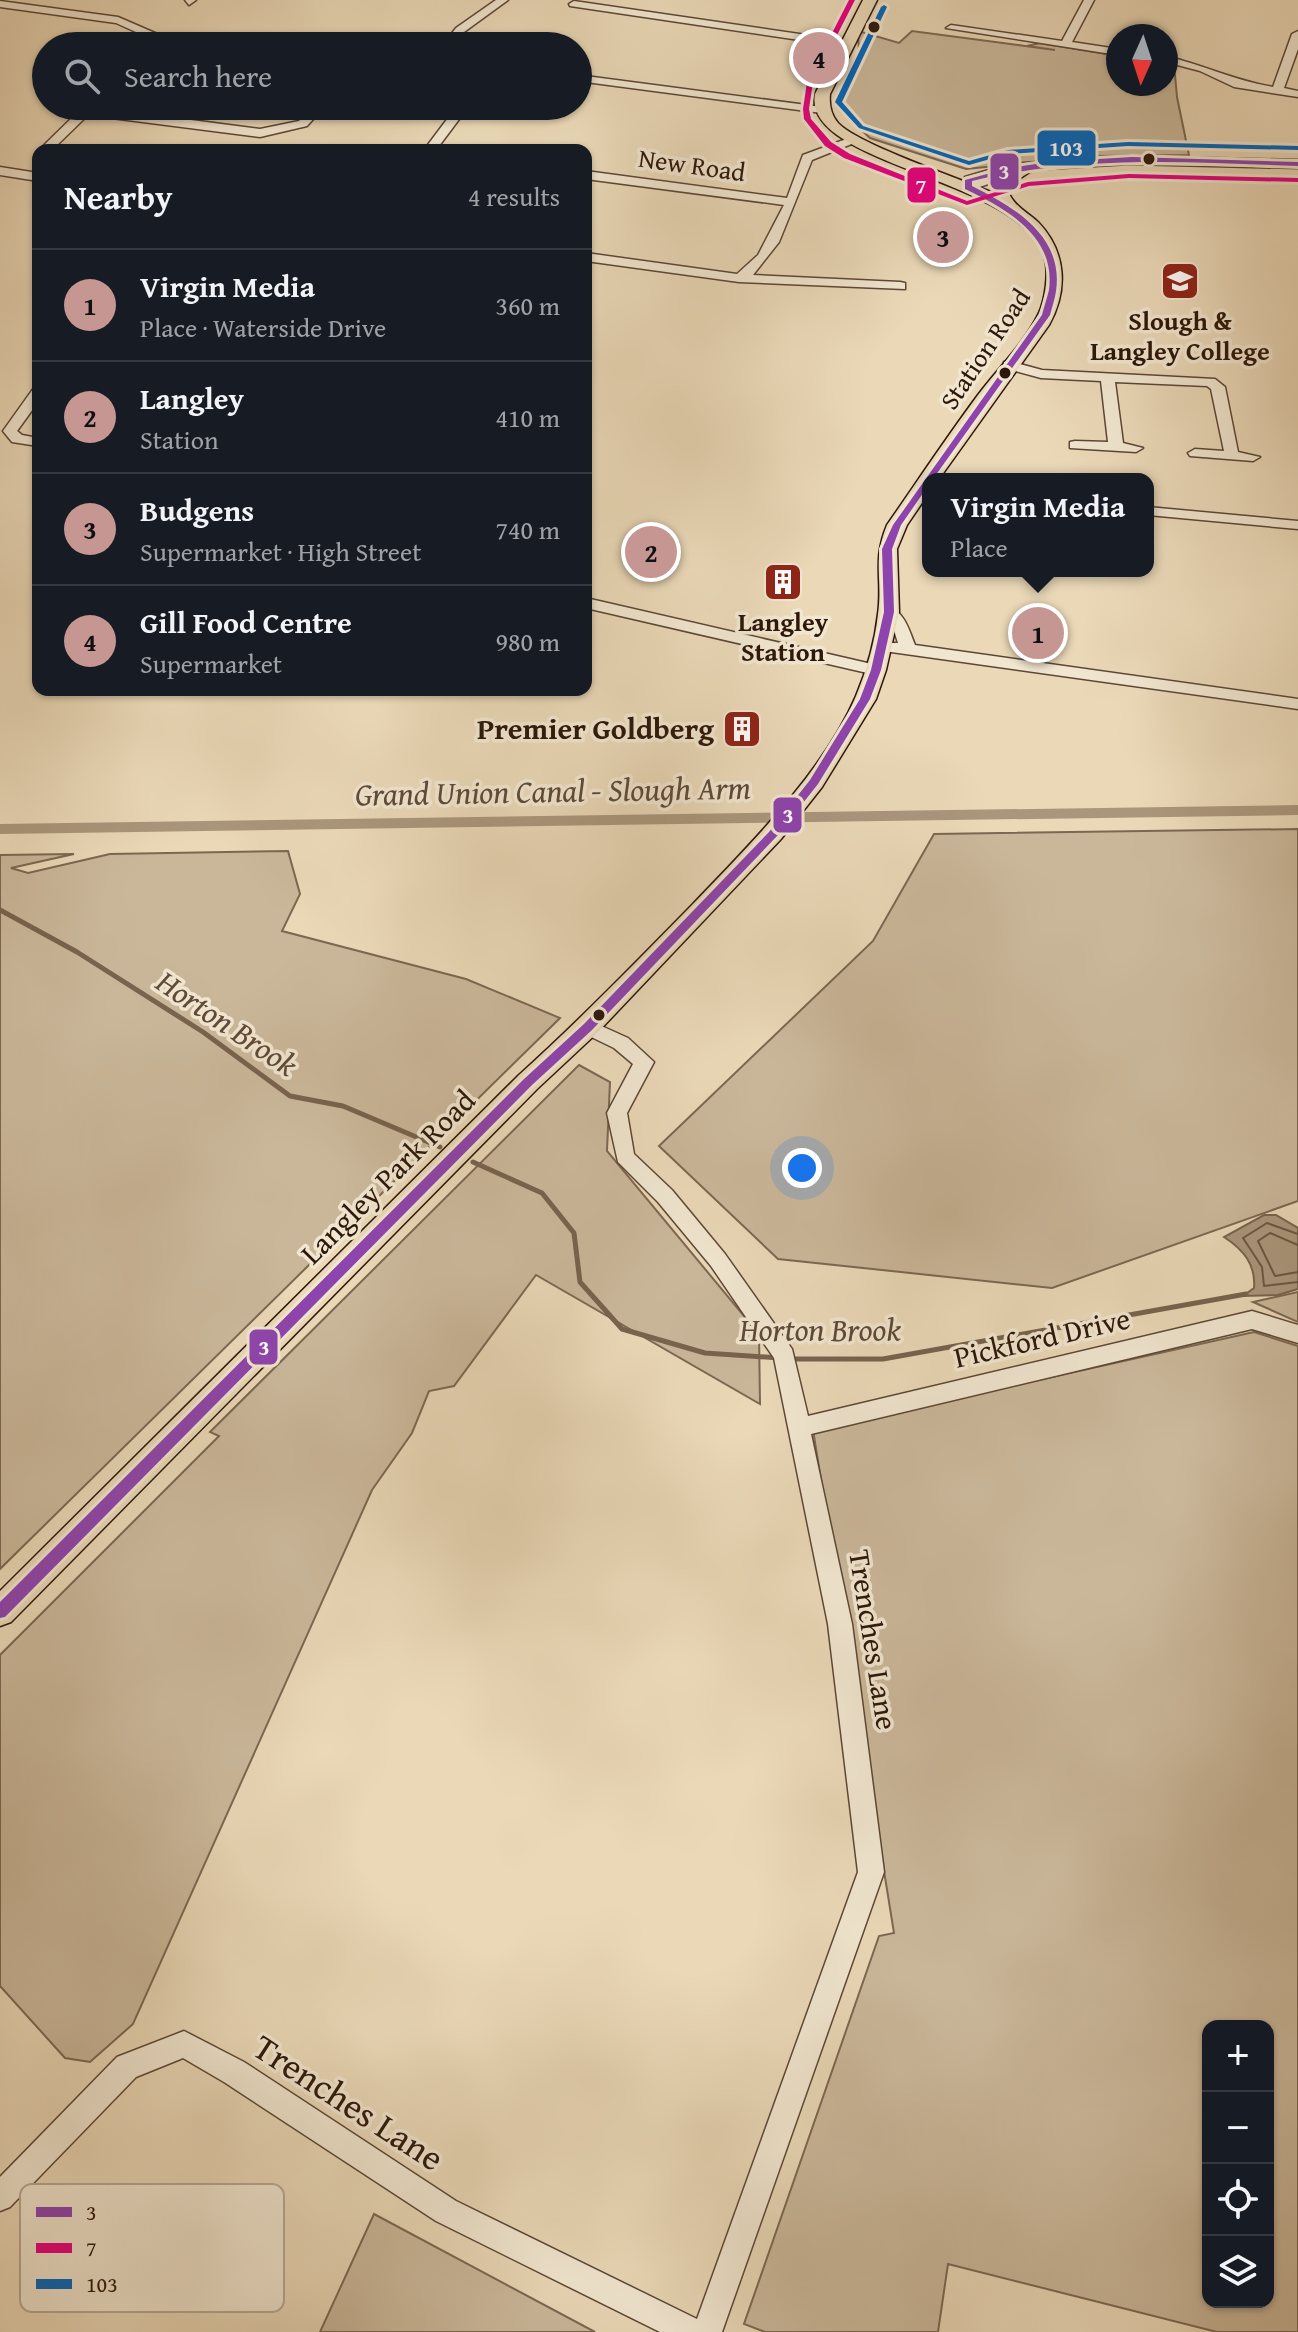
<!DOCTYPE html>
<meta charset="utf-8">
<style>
body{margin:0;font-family:"Gentium Book Plus",serif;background:#242831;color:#f1f3f6}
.controls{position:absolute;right:24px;bottom:24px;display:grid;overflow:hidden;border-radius:16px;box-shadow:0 2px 6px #0004}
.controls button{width:72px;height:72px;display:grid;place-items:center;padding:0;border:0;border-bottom:2px solid #363941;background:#171b24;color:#f1f3f6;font:40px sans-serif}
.compass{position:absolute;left:1106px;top:24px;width:72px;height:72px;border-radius:50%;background:#171b24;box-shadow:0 2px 6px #0004;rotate:183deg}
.you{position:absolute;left:802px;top:1168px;width:28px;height:28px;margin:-20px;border:6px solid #fff;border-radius:50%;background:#1a73e8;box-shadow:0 0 0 12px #1a73e833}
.badge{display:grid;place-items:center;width:52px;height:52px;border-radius:50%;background:#c59692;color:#111;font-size:26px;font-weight:700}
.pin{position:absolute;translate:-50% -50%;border:4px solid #fff;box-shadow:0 2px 8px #0006}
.popup{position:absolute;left:922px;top:473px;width:232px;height:104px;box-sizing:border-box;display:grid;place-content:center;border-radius:16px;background:#171b24;filter:drop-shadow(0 2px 6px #0005);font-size:26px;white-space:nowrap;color:#9ea1a6}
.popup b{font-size:30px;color:#f1f3f6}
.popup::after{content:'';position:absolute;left:50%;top:100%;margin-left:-16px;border:16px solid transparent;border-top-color:#171b24}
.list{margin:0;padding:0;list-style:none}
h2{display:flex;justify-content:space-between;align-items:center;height:104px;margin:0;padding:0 32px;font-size:34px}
h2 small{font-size:26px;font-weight:400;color:#9ea1a6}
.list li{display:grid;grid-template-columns:52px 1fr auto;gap:24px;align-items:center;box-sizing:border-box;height:112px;padding:0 32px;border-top:2px solid #363941}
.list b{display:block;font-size:30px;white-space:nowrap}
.list p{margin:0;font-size:26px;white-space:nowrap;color:#9ea1a6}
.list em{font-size:26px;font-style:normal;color:#9ea1a6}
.icon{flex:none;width:44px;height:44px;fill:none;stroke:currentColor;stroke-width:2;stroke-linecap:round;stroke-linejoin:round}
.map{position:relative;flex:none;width:1298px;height:2332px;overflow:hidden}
.search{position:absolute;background:#171b24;box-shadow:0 2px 6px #0004;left:32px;top:32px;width:560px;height:88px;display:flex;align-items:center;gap:20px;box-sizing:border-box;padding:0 28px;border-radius:44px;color:#9ea1a6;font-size:30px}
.panel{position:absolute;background:#171b24;box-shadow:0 2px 6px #0004;left:32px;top:144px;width:560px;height:552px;border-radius:16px}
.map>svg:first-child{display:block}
.green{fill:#cab79a;stroke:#7c6752;stroke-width:2;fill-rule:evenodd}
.water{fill:#aa967c;stroke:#78634e;stroke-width:2}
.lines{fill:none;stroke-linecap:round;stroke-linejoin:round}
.shore{stroke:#6c5643;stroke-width:2}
.stream{stroke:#78634e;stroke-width:5}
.canal{fill:#aa967c;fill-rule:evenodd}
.minor-casing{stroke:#5c4735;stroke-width:3}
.major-casing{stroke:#2d170a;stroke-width:3}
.minor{fill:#f1e6d0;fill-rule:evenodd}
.major{fill:#ead8b7;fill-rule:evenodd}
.bus-1-casing{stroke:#f1e6d0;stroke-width:6}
.bus-2-casing{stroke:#f1e6d0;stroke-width:6}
.bus-3-casing{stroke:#f1e6d0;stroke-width:6}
.bus-1{fill:#8e44ad;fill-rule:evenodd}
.bus-2{fill:#e5007d;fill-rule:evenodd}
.bus-3{fill:#0065bd;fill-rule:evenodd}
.bus-dot{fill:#2d170a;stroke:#f1e6d0;stroke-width:3}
.labels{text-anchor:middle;stroke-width:7;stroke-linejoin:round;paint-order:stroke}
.far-street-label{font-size:26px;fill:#2d170a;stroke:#f1e6d0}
.far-poi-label{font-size:26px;font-weight:bold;fill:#2d170a;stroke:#f1e6d0}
.poi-label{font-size:30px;font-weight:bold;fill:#2d170a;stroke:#f1e6d0;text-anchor:end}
.street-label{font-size:30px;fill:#2d170a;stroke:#f1e6d0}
.water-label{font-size:32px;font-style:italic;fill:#5f4a38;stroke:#f1e6d0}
.near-street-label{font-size:36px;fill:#2d170a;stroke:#f1e6d0}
.key{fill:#f1e6d0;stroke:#b6a895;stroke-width:2}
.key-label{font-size:22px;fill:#2d170a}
.line-badge{stroke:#f1e6d0;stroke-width:3}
.badge-label{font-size:22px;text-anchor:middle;font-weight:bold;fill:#fff}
</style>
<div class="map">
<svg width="1298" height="2332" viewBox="0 0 1298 2332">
<rect width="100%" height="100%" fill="#ead8b7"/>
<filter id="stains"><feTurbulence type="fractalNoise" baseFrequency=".0025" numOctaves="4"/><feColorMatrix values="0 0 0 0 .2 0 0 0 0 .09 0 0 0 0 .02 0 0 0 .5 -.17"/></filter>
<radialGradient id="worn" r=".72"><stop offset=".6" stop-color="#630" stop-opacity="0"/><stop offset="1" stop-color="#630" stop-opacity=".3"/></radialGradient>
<path class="green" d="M858 31 899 43 912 31 1055 50 1027 46 1040 43 1118 56V84H1166V64H1174L1177 97 1189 155 1096 156 966 169 870 138 840 110 839 96 859 55Z
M1298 829V1201L1052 1288 778 1259 659 1146 873 941 934 834Z
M288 851 300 894 282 931 466 979 560 1018 0 1569V855L74 854 11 868 28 873 110 854Z
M579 1065 610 1082 607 1151 759 1334 760 1404 536 1275 454 1386 429 1391 412 1433 372 1490 133 2024 90 2062 65 2058 0 1986V1655L219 1436 210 1432Z
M1298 1292V1322L1253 1302Z
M1254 1332 1298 1346V2332H1217L948 2264 938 2332H765L744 2324 879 1936 894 1933 813 1430ZM1208 2026H1268V2302H1208Z
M374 2214 595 2332H320Z"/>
<path class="water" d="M1264 1215H1276L1298 1228V1289L1278 1295 1243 1296 1254 1288C1256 1265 1244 1250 1224 1237Z"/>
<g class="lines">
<path class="shore" d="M1298 1234 1267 1223 1243 1238 1262 1267 1264 1286 1298 1282
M1298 1245 1270 1233 1258 1241 1275 1276 1298 1272"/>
<path class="stream" d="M0 910 77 952 203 1032 290 1096 343 1106 440 1147
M473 1162 542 1193 574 1233 580 1282 622 1329 705 1353 780 1358
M790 1359H883L1246 1294"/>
<path class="canal" d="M1298 805V815L0 834V824Z"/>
<g class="minor-casing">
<path id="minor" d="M185 0H196L189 5Z
M496 0H508L464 32 454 46H442L456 28Z
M1084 0H1094L1072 42 1118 49V55L946 28 951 25 1062 41Z
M0 1 118 17 178 43 224 36 312 43 318 46 224 42 167 46 116 23 0 7Z
M574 1 847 41 853 44 847 47 570 6 569 4Z
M1298 31V49L1284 88 1298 91V97L1234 87 1200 71 1166 62V56C1203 65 1236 81 1273 87L1292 34Z
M578 75 822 107 828 110 822 113 578 81Z
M84 106 260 129 299 121 313 106H325L307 126 260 137 88 115 52 150H39Z
M457 106H469L436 150H424Z
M849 138 859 141 812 160 779 242 753 275 900 282 905 283V289L739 282 586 261V253L737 274 758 255 784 205 586 179V171L787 198 803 155Z
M1129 156 1298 160V168L1129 164 1029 170 968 191 962 187 965 177 1009 164Z
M0 167 38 173V181L0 175Z
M1009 361 1042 370 1215 379 1225 387 1238 452 1260 457 1253 461 1190 456 1188 453 1195 449 1224 451 1211 389 1207 386 1115 382 1123 443 1143 448 1136 452 1070 448V442L1075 441 1108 442 1101 381 1041 378 1004 368V362Z
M38 388V402L17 431 22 435 38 438V446L12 442 3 431 33 389Z
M1148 507 1298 521V529L1148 515Z
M586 598 876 665 884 670 876 675 586 608Z
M889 607C905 613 909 630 915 645L1298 699V709L884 651 878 649V643H898L892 624 881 612Z
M588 1020 628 1038 654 1062 627 1113 634 1154 672 1190 725 1254 792 1349 808 1416 1252 1311 1298 1325V1343L1252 1329 811 1434 852 1624 884 1872 722 2332H660L436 2221 224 2082 183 2058 136 2077 10 2207 0 2211V2177L117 2057 184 2031 244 2062 456 2201 697 2319 858 1872 828 1624 774 1358 711 1266 658 1202 618 1162 607 1113 633 1064 614 1048 581 1032 579 1027 581 1022Z"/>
</g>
<g class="major-casing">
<path id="major" d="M863 0H877L830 94C829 104 831 115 838 123 859 145 959 178 993 193V182L1019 165H1031V171L1007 187C1011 205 1026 211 1038 222 1067 252 1068 291 1049 325L939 479H928V494L907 525 897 549 899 612 886 670 876 699 822 787 781 839 597 1033 537 1089 11 1622 0 1626V1591L519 1075C579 1021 635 963 692 905 749 845 823 773 856 696 867 670 875 641 878 614 883 579 872 561 887 525 917 482 946 438 978 395 998 368 1024 344 1039 313 1045 299 1049 274 1045 259 1025 178 802 166 815 94Z"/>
</g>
<use href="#minor" class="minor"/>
<use href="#major" class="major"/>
<g class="bus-1-casing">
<path id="bus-1" d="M1132 157 1298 162V166C1187 162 1081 155 972 181V186C1014 207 1064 236 1056 291 1055 299 1052 307 1050 315L933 479H928V486L901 525 892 549 894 612 881 670 870 699 818 784 777 836 592 1030 532 1085 5 1617 0 1618V1602L524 1079 584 1024 769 832 810 780 860 699 871 670 884 612 882 549 893 525 1042 315C1044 307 1047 298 1049 290 1056 236 1007 209 965 189V180L1009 168 1049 162Z"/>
</g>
<g class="bus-2-casing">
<path id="bus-2" d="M849 0H855L813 82 809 109 811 119 831 142 850 154 967 201 1028 182 1129 174 1298 178V182L1129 178 1029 186 967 205 844 158 825 146 804 119 803 109 807 82Z"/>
</g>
<g class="bus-3-casing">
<path id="bus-3" d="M884 5 887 7 842 102 863 126 969 161 1008 150 1128 142 1298 146V150L1128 146 1008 154 969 165 859 128 835 102 881 7Z"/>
</g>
<use href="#bus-1" class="bus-1"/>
<use href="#bus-2" class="bus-2"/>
<use href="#bus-3" class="bus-3"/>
</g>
<defs>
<g id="university-square" transform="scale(2)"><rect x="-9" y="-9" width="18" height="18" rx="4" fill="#8f2418" stroke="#f1e6d0"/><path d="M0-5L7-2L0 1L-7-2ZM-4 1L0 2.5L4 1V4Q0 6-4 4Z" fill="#fff"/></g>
<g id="building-square" transform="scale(2)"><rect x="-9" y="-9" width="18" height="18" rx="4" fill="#8f2418" stroke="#f1e6d0"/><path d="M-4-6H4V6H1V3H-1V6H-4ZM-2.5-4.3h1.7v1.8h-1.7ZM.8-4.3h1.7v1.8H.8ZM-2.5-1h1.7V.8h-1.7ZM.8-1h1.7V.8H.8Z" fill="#fff"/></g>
</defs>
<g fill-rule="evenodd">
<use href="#university-square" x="1180" y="281"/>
<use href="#building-square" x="783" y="582"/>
<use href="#building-square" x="742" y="729"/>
</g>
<g class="bus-dot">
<circle cx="874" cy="27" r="7"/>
<circle cx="1149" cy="159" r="7"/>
<circle cx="1005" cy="373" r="7"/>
<circle cx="599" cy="1015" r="7"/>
</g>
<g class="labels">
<g class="far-street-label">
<text transform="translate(692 165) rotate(8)" y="9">New Road</text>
<text transform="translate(985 349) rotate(-56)" y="9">Station Road</text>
</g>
<g class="far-poi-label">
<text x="1180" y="330">Slough &amp;<tspan x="1180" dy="30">Langley College</tspan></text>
<text x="783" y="631">Langley<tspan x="783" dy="30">Station</tspan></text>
</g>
<g class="poi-label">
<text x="714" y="739">Premier Goldberg</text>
</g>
<g class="street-label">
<text transform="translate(388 1177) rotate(-45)" y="10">Langley Park Road</text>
<text transform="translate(1042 1338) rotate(-13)" y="10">Pickford Drive</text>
<text transform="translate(873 1640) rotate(81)" y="10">Trenches Lane</text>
</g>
<g class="water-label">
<text transform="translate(553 791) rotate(-1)" y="11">Grand Union Canal - Slough Arm</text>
<text transform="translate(227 1023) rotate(34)" y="11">Horton Brook</text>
<text x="820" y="1341">Horton Brook</text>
</g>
<g class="near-street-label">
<text transform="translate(349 2102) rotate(33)" y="13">Trenches Lane</text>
</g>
</g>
<rect x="20" y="2184" width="264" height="128" rx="12" class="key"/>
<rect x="36" y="2207" width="36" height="10" fill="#8e44ad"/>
<rect x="36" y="2243" width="36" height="10" fill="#e5007d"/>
<rect x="36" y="2279" width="36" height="10" fill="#0065bd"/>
<g class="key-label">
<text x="86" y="2220">3</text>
<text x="86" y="2256">7</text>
<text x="86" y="2292">103</text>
</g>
<g class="line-badge">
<rect x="1036" y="129" width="61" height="38" rx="8" fill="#0065bd"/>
<rect x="989" y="152" width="31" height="39" rx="8" fill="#8e44ad"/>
<rect x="906" y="166" width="31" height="38" rx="8" fill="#e5007d"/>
<rect x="772" y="796" width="31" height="38" rx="8" fill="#8e44ad"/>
<rect x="248" y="1328" width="31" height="38" rx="8" fill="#8e44ad"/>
</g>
<g class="badge-label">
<text x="1066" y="156">103</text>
<text x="1004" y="179">3</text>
<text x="921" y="193">7</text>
<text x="788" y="823">3</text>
<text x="264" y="1355">3</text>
</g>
<rect width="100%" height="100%" filter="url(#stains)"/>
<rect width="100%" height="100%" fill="url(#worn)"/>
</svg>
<div class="controls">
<button>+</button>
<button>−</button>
<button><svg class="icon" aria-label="locate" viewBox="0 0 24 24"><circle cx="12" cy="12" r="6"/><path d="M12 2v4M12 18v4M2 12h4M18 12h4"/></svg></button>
<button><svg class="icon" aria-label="layers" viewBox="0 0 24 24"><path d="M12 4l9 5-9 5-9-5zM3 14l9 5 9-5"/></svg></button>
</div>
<svg class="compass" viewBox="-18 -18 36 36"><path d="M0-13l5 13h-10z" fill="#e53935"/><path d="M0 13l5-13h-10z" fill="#9ea1a6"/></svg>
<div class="you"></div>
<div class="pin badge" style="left:1038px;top:633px">1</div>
<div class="popup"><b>Virgin Media</b>Place</div>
<div class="pin badge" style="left:651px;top:552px">2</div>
<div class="pin badge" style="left:943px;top:237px">3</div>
<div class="pin badge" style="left:819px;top:58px">4</div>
<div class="search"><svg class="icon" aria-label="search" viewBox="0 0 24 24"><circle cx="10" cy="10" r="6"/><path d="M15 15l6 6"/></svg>Search here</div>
<section class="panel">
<h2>Nearby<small>4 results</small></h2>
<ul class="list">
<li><span class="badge">1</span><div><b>Virgin Media</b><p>Place · Waterside Drive</p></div><em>360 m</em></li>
<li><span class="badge">2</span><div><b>Langley</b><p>Station</p></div><em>410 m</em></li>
<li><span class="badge">3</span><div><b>Budgens</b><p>Supermarket · High Street</p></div><em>740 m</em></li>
<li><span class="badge">4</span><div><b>Gill Food Centre</b><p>Supermarket</p></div><em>980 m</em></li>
</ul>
</section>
</div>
